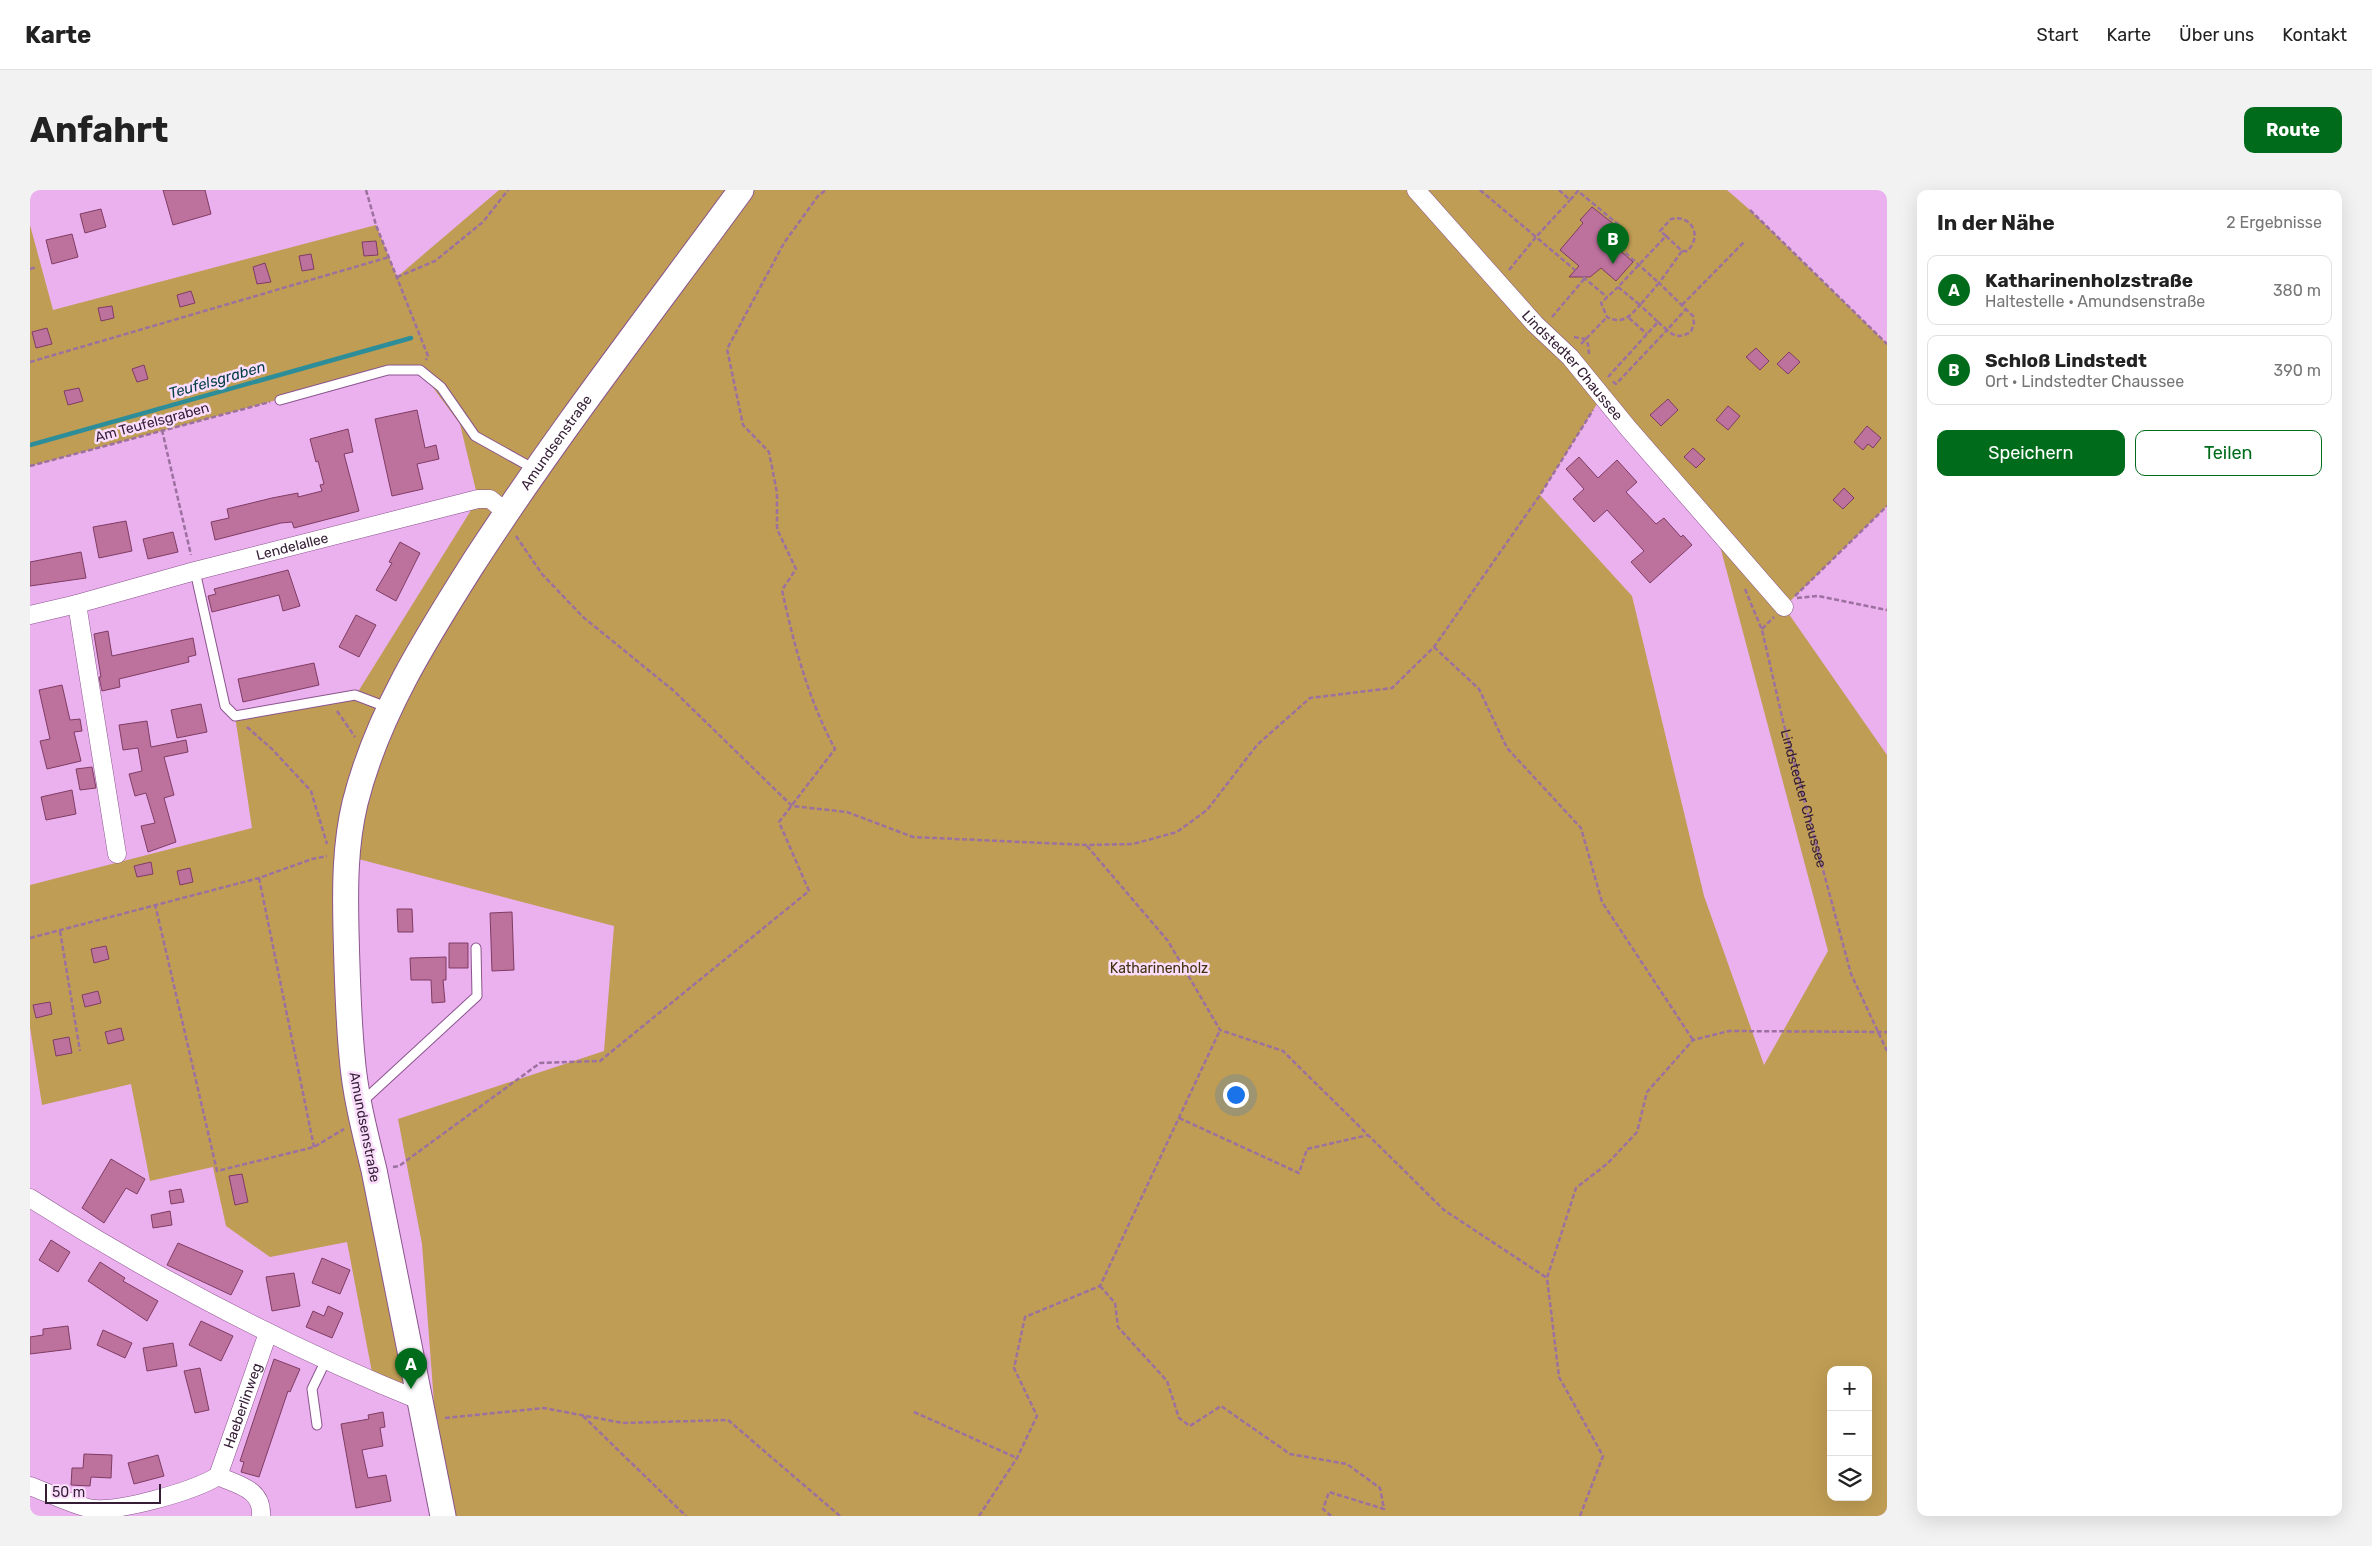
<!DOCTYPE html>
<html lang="de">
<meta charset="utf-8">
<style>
body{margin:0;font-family:Rubik,sans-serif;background:#f2f2f2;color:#222}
.controls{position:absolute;right:15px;bottom:15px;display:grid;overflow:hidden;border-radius:10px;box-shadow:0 5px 20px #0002}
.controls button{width:45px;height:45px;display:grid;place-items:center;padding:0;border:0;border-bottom:1px solid #e0e0e0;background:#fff;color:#222;font:25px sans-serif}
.scale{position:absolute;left:15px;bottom:12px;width:116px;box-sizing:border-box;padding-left:5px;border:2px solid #341d35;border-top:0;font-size:14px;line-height:18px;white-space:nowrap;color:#341d35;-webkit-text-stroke:4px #fbddfc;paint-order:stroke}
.you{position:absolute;left:1205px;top:904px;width:18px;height:18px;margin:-12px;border:4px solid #fff;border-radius:50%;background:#1a73e8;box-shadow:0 0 0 8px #1a73e833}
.badge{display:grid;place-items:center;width:32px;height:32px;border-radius:50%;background:#006c1b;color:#fff;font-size:16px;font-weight:700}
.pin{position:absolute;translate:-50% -41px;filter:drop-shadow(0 1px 2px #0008)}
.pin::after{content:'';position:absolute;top:26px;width:18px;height:15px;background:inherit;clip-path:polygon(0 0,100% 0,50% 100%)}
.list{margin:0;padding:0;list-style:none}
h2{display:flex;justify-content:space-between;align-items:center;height:65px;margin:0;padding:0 20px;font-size:21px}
h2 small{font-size:16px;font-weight:400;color:#767676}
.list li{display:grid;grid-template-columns:32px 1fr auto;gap:15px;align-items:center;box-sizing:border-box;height:70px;margin:0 10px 10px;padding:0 10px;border:1px solid #e0e0e0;border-radius:10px}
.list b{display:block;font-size:19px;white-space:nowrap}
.list p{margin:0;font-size:16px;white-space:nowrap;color:#767676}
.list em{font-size:16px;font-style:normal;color:#767676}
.actions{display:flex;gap:10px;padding:15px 20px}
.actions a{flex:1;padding:11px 0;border:1px solid #006c1b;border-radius:10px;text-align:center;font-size:18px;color:#006c1b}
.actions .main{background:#006c1b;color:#fff}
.icon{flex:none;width:28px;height:28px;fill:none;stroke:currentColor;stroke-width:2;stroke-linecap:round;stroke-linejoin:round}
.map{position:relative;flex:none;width:1857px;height:1326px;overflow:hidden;border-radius:10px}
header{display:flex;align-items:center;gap:30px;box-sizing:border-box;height:70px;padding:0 25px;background:#fff;border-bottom:1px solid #e0e0e0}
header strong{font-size:24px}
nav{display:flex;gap:28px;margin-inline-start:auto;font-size:18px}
.intro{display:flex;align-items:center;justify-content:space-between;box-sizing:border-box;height:120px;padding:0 30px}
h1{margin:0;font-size:35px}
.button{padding:12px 22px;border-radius:10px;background:#006c1b;color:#fff;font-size:18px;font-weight:700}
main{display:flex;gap:30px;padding:0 30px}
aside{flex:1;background:#fff;border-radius:10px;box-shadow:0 5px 20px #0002}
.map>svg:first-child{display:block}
.green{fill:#bf9d54;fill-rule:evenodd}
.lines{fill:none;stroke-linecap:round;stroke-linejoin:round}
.stream{stroke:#2d8e99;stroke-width:4.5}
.building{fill:#bd719d;stroke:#7f3c64}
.lane-casing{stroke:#8b558e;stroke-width:11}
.street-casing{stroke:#8b558e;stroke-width:19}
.secondary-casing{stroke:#8b558e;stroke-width:27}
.path{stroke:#9c719f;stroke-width:2.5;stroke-dasharray:5 2.5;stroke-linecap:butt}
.lane{stroke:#fff;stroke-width:9}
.street{stroke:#fff;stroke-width:18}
.secondary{stroke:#fff;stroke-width:25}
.labels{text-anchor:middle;stroke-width:5;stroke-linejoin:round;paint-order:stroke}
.street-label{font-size:14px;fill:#341d35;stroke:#fbddfc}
.park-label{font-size:14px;fill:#41310d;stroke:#fbddfc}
.water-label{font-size:15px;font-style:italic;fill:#023e44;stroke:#fbddfc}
</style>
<header>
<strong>Karte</strong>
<nav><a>Start</a><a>Karte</a><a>Über uns</a><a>Kontakt</a></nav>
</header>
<div class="intro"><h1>Anfahrt</h1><a class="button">Route</a></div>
<main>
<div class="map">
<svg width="1857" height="1326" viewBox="0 0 1857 1326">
<rect width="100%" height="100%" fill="#ebb0ee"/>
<path class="green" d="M469 0H1697L1720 20 1857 154V316L1754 417 1857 565V1326H422L405 1226 392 1054 368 929 574 861 584 736 317 666 322 867 391 1211 346 1203 317 1052 240 1067 196 1036 183 977 120 991 101 894 12 915 0 837V695L222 638 205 526 326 505 448 309 430 234 390 180H358L0 276V35L23 120 346 35 367 87ZM1572 206 1686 341 1798 761 1734 875 1674 706 1602 406 1510 305ZM1801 1180H1838V1307H1801Z"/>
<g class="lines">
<path class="stream" d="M0 255 381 148"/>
</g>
<path class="building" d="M133 0H175L181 24 143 35Z
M1562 17 1585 35 1575 47 1603 72 1586 91 1571 78 1560 87H1539L1549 76 1530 60 1553 33 1550 30Z
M71 19 76 37 55 43 50 24Z
M42 44 48 67 22 74 16 50Z
M346 51 348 65 334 66 332 52Z
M281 64 284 79 272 81 269 66Z
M235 73 241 92 227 94 223 77Z
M161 101 165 113 150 117 147 105Z
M82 116 84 128 71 131 68 118Z
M17 138 22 154 6 158 2 142Z
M1726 158 1739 171 1730 180 1716 167Z
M1759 162 1770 172 1758 184 1747 174Z
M114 175 118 189 107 192 102 179Z
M49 198 53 211 38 215 34 201Z
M1638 209 1648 220 1631 236 1620 225Z
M1698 216 1710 226 1698 240 1686 230Z
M387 220 395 258 406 255 409 269 387 274 393 299 362 306 345 229Z
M1837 236 1851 248 1843 258 1838 254 1833 260 1824 252Z
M318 239 323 262 314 264 329 321 264 338 262 332 251 333 185 350 181 332 199 328 197 319 242 308 268 303V307L292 301 290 295 294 294 288 271 286 272 280 249Z
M1663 258 1675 269 1666 278 1654 267Z
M1549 267 1568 288 1587 270 1607 292 1596 302 1626 334 1634 328 1651 347 1653 345 1662 355 1620 393 1601 372 1614 361 1577 320 1564 332 1543 309 1554 299 1536 279Z
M1814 298 1824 308 1813 319 1803 310Z
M96 331 102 361 69 368 63 337Z
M143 342 148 362 118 369 113 349Z
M370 352 390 363 366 411 346 400 362 373 359 372Z
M51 362 56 388 0 396V372Z
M258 380 270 416 253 421 249 405 182 422 178 406 186 404 184 399Z
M326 425 346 435 329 467 309 457Z
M78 441 82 466 163 448 166 465 158 467 159 472 89 489 90 497 72 501 69 487H71L64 444Z
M284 473 289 495 213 512 208 489Z
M32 495 40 530 50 529 52 541 44 542 51 571 17 579 10 551 20 549 9 500Z
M171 514 177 542 147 548 141 520Z
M117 531 121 557 156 550 158 562 134 567 144 605 134 608 146 652 118 662 111 636 125 633 116 603 105 606 99 584 112 581 108 558 93 560 89 535Z
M62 577 66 598 50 600 46 579Z
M42 600 46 624 16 630 11 607Z
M121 672 123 684 107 687 104 676Z
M160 678 163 692 150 695 147 681Z
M367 719H382L383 742H368Z
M482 722 484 780 462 781 460 723Z
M419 753H438V778H419Z
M76 756 79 769 64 773 61 759Z
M416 767V790H413L415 812 402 813 401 790H381L380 768Z
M68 801 71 813 55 817 52 805Z
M20 812 22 824 6 828 3 815Z
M91 838 94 850 78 854 75 842Z
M39 847 42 863 26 866 23 850Z
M81 969 115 989 107 1004 96 998 74 1033 52 1018Z
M212 984 218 1012 205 1015 199 986Z
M151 999 154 1012 141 1014 139 1001Z
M140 1021 142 1035 123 1038 121 1025Z
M21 1050 40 1062 28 1082 9 1070Z
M148 1053 213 1081 201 1105 137 1075Z
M292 1068 320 1080 310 1104 282 1093Z
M70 1072 95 1088 93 1091 128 1111 117 1131 58 1091Z
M264 1083 270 1116 242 1121 236 1087Z
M298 1116 313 1123 302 1148 276 1137 283 1121 294 1126Z
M171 1131 203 1146 191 1171 159 1155Z
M38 1136 41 1159 0 1164V1147L13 1145V1139Z
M73 1140 102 1153 95 1168 67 1155Z
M143 1153 147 1176 117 1181 113 1158Z
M244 1169 270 1179 260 1202 258 1201 229 1287 211 1282 214 1272 210 1271Z
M170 1178 179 1220 165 1223 154 1181Z
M353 1222 355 1237 350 1238 353 1256 332 1260 338 1288 356 1285 361 1311 326 1318 311 1234 339 1229 338 1225Z
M54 1264 82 1265 81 1288 61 1287 60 1296 41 1295 42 1278H53Z
M128 1265 134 1286 104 1294 98 1273Z"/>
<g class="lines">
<g class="lane-casing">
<path id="lane" d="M250 210 358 180H390L411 197 445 246 506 280
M165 381 195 516 205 526 325 505 359 518
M332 912 447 806 446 758
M287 1235 282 1199 296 1170"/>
</g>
<g class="street-casing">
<g id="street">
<path id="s2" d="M1386 0 1505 134 1540 167 1598 238 1754 417"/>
<path d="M0 425 47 414"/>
<path id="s3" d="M87 664 47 414 165 381 448 309H460L476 322"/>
<path d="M0 1008C126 1088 252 1155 391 1211"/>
<path d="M188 1286C208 1295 233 1299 231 1326"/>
<path id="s4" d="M0 1296C19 1303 38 1313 58 1318 85 1324 164 1301 188 1286L238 1143"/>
</g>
</g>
<g class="secondary-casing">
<g id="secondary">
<path id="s5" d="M413 1326 344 980C335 943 325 905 322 866 318 825 317 782 316 740 315 697 315 655 325 613 347 525 396 448 444 372 527 244 621 123 711 0"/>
</g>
</g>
<g class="path">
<path d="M336 0 346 35 398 166 396 170"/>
<path d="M1450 0 1506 47 1540 10"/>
<path d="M1529 0 1540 10 1548 1 1590 36 1579 48 1629 93 1610 115 1588 97 1636 46 1652 61 1629 93 1663 126 1664 133 1661 142C1651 147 1646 148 1637 140L1586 194 1582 191"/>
<path d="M1720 20 1857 154"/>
<path d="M1636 46 1630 41 1641 29C1662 24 1673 47 1657 61H1652"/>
<path d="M0 79 7 77"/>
<path d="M1479 80 1506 47 1545 80"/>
<path d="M367 87 405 71 453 32 478 0"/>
<path d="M1553 87 1577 107"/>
<path d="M1652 115 1715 51"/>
<path d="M1522 127 1555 88"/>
<path d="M1599 128 1617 144"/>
<path d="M1628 132 1637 140 1656 119"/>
<path d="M1544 147 1555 149 1558 154 1559 164"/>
<path d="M1551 154 1577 127"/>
<path d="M0 172 359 67"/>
<path d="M1578 187 1628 132 1610 115C1600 126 1593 135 1577 127L1571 113 1588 97"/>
<path d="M132 240 161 365"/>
<path d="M0 276 240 212"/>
<path d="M486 346 512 384 553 427 644 501 762 616 817 622 883 647 1057 655 1103 654 1147 642 1177 620 1227 555 1280 508 1362 498 1404 457 1510 305 1563 220"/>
<path id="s1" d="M1715 399 1732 440 1753 531 1821 784 1857 861"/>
<path d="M1765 406 1857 316"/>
<path d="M1767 408 1788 406 1857 420"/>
<path d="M1732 439 1744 427"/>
<path d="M1404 457 1449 499 1477 558 1551 638 1572 712 1663 850"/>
<path d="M307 521 325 547"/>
<path d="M217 537 242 559 281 601 297 654"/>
<path d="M1057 656 1138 751 1190 840 1253 861 1414 1020 1517 1088"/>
<path d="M229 688 284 957"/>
<path d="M125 714 187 981 284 957 314 939"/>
<path d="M30 741 50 861"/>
<path d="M0 748 229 688 282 669 297 666"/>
<path d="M1149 928 1269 983 1277 959 1338 945"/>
<path d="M363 977 369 976 510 873 570 871 779 701 749 632 805 559C778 509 764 455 752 400L766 379 747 339V303L739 262 713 235 697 159 754 53 788 6 796 0"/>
<path d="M1070 1096 1085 1113 1088 1137 1137 1191 1149 1228 1160 1236 1191 1216 1260 1264 1317 1274 1350 1298 1354 1319 1299 1302 1293 1319 1301 1326"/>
<path d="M884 1222 987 1268"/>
<path d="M553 1226 656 1326"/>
<path d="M415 1228 514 1218 593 1233 698 1230 810 1326"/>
<path d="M949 1326 987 1268 1007 1226 984 1178 995 1127 1070 1096 1190 840"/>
<path d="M1550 1326 1573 1266 1529 1187 1517 1088 1546 998 1578 973 1607 942 1617 902 1663 850 1699 841 1857 842"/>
</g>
<use href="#lane" class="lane"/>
<use href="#street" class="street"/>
<use href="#secondary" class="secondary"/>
</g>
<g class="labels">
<g class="street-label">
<text dy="5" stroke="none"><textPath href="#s2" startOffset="235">Lindstedter Chaussee</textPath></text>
<text transform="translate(122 232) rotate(-15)" y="5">Am Teufelsgraben</text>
<text dy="5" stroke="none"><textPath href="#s5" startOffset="1138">Amundsenstraße</textPath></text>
<text dy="5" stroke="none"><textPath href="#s3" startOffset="476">Lendelallee</textPath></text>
<text dy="5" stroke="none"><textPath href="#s1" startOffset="218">Lindstedter Chaussee</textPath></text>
<text transform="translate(335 937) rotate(79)" y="5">Amundsenstraße</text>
<text dy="5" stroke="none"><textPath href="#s4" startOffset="272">Haeberlinweg</textPath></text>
</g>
<g class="park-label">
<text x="1129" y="783">Katharinenholz</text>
</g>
<g class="water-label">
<text transform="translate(187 190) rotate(-16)" y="5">Teufelsgraben</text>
</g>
</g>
</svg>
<div class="controls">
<button>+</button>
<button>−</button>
<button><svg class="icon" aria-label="layers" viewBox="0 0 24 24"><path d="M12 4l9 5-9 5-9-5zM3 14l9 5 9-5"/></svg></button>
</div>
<div class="scale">50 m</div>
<div class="you"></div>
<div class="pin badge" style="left:381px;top:1199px">A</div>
<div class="pin badge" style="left:1583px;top:74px">B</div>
</div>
<aside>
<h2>In der Nähe<small>2 Ergebnisse</small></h2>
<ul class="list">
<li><span class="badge">A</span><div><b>Katharinenholzstraße</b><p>Haltestelle · Amundsenstraße</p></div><em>380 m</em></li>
<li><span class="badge">B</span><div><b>Schloß Lindstedt</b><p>Ort · Lindstedter Chaussee</p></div><em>390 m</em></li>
</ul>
<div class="actions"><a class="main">Speichern</a><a>Teilen</a></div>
</aside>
</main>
